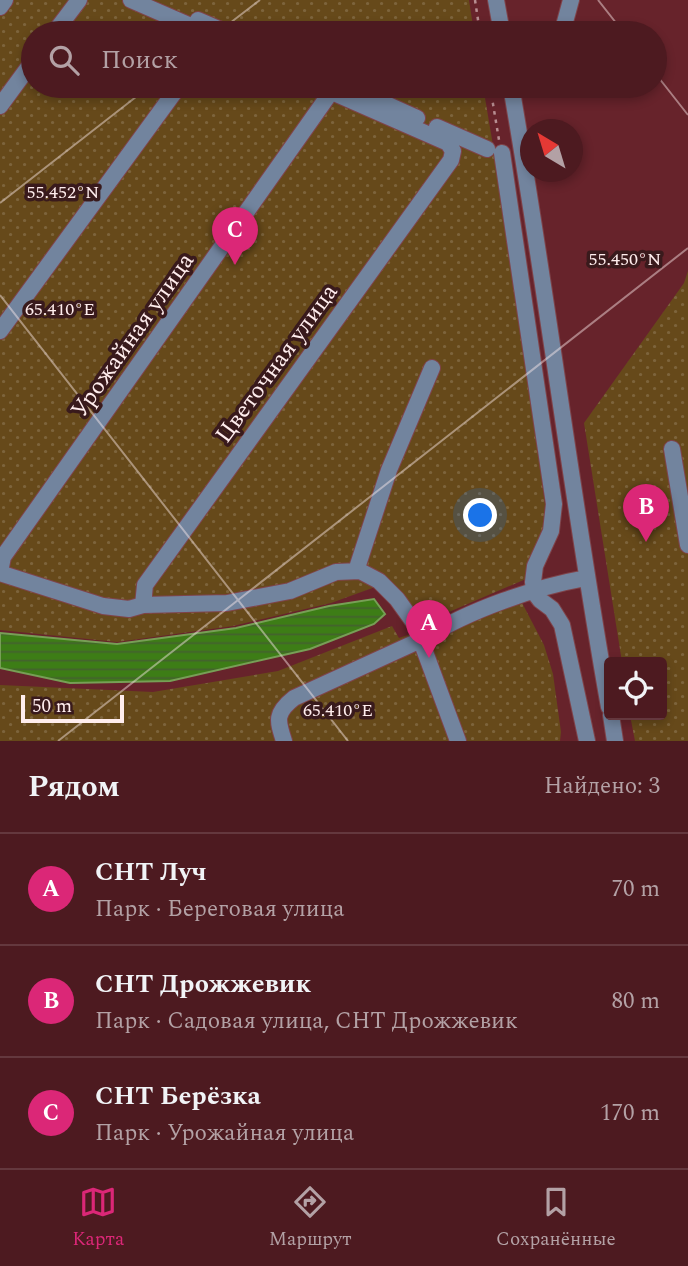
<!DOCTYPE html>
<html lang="ru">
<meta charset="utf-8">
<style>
body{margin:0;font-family:Spectral,serif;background:#57272d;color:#f1f3f6}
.controls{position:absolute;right:21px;bottom:21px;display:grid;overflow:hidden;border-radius:7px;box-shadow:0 4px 10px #0003}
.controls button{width:63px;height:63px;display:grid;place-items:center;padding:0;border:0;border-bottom:2px solid #64383e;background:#4d1a20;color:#f1f3f6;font:35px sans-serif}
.compass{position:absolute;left:520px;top:119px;width:63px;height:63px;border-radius:50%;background:#4d1a20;box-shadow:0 4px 10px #0003;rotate:322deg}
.scale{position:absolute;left:21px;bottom:18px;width:103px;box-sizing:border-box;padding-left:7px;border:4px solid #ffeded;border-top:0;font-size:19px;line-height:24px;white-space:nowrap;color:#ffeded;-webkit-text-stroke:5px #391a1c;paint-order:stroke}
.you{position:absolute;left:481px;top:516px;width:24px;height:24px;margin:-18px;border:5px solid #fff;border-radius:50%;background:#1a73e8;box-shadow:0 0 0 10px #1a73e833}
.badge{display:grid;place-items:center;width:46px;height:46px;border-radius:50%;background:#db2777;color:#fff;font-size:23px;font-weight:700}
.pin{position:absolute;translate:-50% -58px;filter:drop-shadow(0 2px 4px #0008)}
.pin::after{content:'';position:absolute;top:37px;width:24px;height:21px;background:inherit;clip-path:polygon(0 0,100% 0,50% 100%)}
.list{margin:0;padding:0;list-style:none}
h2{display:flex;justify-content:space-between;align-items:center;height:91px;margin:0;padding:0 28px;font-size:30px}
h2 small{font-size:23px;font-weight:400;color:#b3a1a5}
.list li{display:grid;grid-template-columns:46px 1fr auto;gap:21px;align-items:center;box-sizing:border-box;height:112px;padding:0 28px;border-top:2px solid #64383e}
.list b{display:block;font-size:26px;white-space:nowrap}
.list p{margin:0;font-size:23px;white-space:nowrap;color:#b3a1a5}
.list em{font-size:23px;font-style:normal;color:#b3a1a5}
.icon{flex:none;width:38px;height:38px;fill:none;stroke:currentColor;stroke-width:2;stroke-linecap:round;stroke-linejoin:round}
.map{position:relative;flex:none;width:688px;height:741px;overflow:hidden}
.search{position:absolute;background:#4d1a20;box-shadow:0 4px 10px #0003;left:21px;right:21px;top:21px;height:77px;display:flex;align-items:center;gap:18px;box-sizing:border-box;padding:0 24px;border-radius:38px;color:#b3a1a5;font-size:26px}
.sheet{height:427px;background:#4d1a20}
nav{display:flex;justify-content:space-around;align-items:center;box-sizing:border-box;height:98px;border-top:2px solid #64383e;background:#4d1a20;font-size:19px;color:#b3a1a5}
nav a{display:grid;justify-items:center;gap:4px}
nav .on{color:#db2777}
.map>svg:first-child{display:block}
.grass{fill:url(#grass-dots)}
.water{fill:url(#water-rules);stroke:#779f56;stroke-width:2}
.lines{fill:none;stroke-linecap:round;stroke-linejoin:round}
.minor-casing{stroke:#7f434a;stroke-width:18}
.path{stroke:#b88e92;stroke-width:2.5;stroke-dasharray:3.5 5;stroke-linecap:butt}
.minor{stroke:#72849e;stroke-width:16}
.ticks{fill:none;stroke:#ffeded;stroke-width:2;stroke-opacity:0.45}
.labels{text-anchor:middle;stroke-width:7;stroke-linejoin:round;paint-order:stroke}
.street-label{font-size:24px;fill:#ffeded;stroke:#391a1c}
.ticks-label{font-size:18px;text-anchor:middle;fill:#ffeded;stroke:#391a1c;stroke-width:7;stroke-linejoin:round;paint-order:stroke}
</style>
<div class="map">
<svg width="688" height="741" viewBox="0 0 688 741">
<defs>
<pattern id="grass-dots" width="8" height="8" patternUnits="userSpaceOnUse" patternTransform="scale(1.75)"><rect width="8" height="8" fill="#66491a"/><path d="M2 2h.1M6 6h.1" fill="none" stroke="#7d643c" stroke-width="1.8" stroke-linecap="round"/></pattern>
<pattern id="water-rules" width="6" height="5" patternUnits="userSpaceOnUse" patternTransform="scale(1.75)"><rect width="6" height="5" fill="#3d7d16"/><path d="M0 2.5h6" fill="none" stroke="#44622e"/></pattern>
</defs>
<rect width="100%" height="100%" fill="#67232b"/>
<path class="grass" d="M0 0H469L474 33H33V86H483L504 211 545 504 542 540 526 579 428 621 389 582 331 603 233 626 117 642 0 630Z
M688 271V741H635L630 715H662V662H622L584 423 684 283Z
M519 597 544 645 553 674 561 732 560 741H0V685L153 692 278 671 392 626 399 638Z"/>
<path class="water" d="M374 599 385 614 374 624 310 649 170 681 70 683 0 668V633L117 644 236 628 329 606Z"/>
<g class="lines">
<g class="minor-casing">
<path id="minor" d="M131 0 207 33
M496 0 502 33
M0 7 5 0
M198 20 228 33
M54 33 79 0
M562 33 571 0
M346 86 417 118
M511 86C547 292 572 500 609 707
M0 106 33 61
M437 127 487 149
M502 153 554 504 551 531 535 566 533 582 534 592 540 600 552 609 562 625 587 741
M0 331 179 86
M672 449 688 545
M356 571 389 470 432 368
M0 572 3 557 331 92
M0 573 103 606 129 609 143 605 227 603 290 591 336 572 360 571 379 581 397 599 425 638C469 610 536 587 586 578
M143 605 145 585 451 160 453 151 448 143 318 86
M421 641 458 741
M611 715 615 741
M284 741C277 720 275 713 294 698L425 638"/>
</g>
<path class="path" d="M475 0 480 33
M490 86 499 140"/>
<use href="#minor" class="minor"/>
</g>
<path class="ticks" d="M598 0 624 33M217 33 260 0M655 73 688 115M0 203 150 86M0 295 348 741M58 741 688 248"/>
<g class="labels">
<g class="street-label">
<text transform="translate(132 335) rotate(-55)" y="8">Урожайная улица</text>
<text transform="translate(276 363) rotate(-54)" y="8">Цветочная улица</text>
</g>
</g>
<g class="ticks-label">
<text x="63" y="198">55.452°N</text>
<text x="625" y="265">55.450°N</text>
<text x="60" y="315">65.410°E</text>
<text x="338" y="716">65.410°E</text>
</g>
</svg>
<div class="controls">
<button><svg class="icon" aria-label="locate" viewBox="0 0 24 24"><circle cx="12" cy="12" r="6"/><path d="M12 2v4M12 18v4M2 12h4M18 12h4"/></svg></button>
</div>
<svg class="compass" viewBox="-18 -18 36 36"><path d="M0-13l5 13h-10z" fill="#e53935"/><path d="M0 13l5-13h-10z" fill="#b3a1a5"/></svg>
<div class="scale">50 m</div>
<div class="you"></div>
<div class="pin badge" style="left:429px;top:658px">A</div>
<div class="pin badge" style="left:646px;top:542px">B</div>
<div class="pin badge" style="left:235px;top:265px">C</div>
<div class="search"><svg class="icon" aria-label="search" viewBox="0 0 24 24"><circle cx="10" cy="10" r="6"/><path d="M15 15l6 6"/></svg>Поиск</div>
</div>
<section class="sheet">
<h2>Рядом<small>Найдено: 3</small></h2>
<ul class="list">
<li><span class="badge">A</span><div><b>СНТ Луч</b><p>Парк · Береговая улица</p></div><em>70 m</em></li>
<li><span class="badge">B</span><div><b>СНТ Дрожжевик</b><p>Парк · Садовая улица, СНТ Дрожжевик</p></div><em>80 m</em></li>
<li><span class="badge">C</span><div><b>СНТ Берёзка</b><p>Парк · Урожайная улица</p></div><em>170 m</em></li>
</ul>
</section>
<nav>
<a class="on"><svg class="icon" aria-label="map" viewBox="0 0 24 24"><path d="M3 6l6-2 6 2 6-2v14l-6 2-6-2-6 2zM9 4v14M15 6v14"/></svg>Карта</a>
<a><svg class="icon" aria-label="directions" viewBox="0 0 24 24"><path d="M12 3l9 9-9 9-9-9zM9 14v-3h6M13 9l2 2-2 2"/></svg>Маршрут</a>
<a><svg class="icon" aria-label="saved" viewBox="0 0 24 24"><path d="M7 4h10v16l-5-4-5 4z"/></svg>Сохранённые</a>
</nav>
